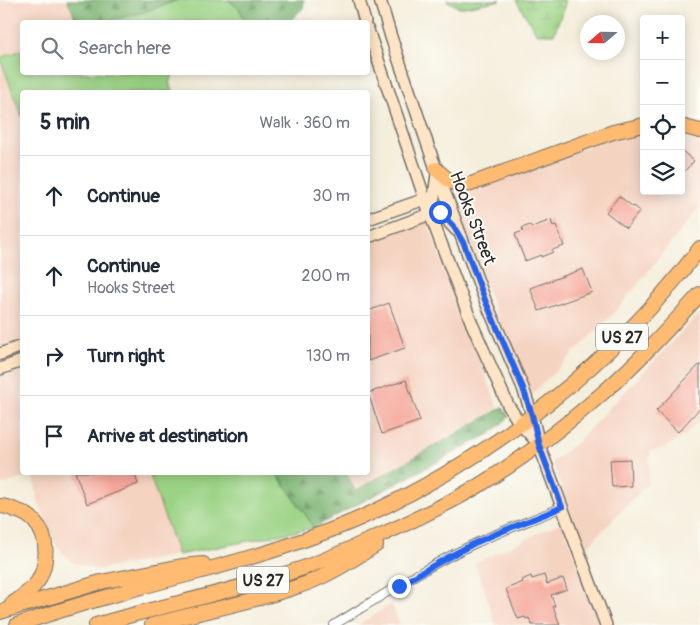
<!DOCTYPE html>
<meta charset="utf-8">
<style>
body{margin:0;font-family:Pangolin,sans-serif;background:#f6f6f7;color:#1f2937}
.controls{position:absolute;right:15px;top:15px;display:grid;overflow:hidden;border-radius:5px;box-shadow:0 2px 12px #0003}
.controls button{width:45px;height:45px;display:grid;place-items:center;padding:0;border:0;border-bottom:1px solid #e0e1e3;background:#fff;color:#1f2937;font:25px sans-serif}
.compass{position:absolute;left:580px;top:15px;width:45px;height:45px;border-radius:50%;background:#fff;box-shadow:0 2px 12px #0003;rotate:250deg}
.stop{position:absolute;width:15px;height:15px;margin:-11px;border:4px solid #2563eb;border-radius:50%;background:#fff}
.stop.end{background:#2563eb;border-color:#fff;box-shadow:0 1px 5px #0008}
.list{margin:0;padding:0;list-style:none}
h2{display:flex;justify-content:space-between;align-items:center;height:65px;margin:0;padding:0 20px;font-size:21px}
h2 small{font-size:16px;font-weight:400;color:#747a83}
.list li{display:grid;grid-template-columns:32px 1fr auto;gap:15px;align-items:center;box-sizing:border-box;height:80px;padding:0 20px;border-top:1px solid #e0e1e3}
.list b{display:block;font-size:19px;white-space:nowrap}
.list p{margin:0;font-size:16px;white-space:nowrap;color:#747a83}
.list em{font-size:16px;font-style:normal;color:#747a83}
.icon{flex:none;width:28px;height:28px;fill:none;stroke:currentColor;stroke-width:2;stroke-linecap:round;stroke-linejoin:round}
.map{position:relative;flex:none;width:700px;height:625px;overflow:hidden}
.search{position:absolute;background:#fff;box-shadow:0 2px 12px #0003;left:20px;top:20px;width:350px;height:55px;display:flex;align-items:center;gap:12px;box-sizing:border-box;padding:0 18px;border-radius:5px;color:#747a83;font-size:19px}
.panel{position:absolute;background:#fff;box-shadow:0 2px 12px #0003;left:20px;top:90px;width:350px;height:385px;border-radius:5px}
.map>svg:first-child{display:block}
.built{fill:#f5d3c1}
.green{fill:#9bd385;stroke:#637f58}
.forest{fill:url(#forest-firs);stroke:#54704e}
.wetland{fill:url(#wetland-marsh);stroke:#637f58}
.building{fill:#f6a79a}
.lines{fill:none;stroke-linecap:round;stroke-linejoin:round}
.street-casing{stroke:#716f69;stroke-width:10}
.secondary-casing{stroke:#716f69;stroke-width:14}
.highway-casing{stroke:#716f69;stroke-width:16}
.street{stroke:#fff;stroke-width:8}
.secondary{stroke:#ffe4c6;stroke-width:11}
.highway{stroke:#ffbb71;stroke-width:14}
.route{stroke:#2563eb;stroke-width:6}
.labels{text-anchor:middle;stroke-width:4;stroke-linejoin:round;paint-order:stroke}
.shield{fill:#fdfcf7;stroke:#6a6a68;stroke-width:1}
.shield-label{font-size:16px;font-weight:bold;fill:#2b2b2b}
.street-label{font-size:18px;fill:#2b2b2b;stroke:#fdfcf7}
</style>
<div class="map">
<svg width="700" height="625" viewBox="0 0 700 625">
<defs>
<pattern id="forest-firs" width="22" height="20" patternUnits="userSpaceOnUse" patternTransform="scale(1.25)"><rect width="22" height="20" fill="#7cb572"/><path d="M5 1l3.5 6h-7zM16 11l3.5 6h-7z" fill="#66935e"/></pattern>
<pattern id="wetland-marsh" width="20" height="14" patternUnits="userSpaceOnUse" patternTransform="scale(1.25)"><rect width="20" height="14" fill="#9bd385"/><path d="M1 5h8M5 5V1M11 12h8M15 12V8" fill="none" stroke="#86b573"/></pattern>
</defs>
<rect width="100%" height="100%" fill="#fdfcf7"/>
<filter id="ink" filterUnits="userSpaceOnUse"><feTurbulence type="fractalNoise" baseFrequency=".02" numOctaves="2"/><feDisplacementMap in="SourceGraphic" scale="10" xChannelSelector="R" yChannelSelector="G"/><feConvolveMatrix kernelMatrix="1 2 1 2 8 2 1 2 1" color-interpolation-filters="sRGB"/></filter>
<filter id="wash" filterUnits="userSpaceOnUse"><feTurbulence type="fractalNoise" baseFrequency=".0096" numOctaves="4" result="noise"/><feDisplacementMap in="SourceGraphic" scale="20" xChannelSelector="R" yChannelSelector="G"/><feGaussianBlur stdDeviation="1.12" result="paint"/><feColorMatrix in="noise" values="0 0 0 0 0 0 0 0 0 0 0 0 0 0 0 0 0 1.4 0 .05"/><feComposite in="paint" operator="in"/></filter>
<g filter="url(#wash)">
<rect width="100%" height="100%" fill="#f4eedb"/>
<path class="built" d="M0 0H67L73 12 76 22H22V50L0 59 22 117V340L0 348Z
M644 129V191H681V131L700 136V207L615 312 531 395 490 298 471 245 453 197 619 135Z
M427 221 498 408 355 491 346 473 368 472V242Z
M700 313V420L684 436 664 448 650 451 648 483 585 549 552 462 576 443Z
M22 368V472L149 473 178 555 96 570 72 562 56 545 38 501 33 476 0 485V376Z
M562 522 601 625H496L475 563Z
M392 604 400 625H358Z"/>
<path class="green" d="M178 0H228L239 8 245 22H102L141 13Z
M22 50V72L174 73 169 83 174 92H22V117L0 58Z
M149 473H276L308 518 313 528 178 555Z"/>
<path class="forest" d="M67 0H178L141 13 102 22H76L73 12Z
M228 0H304L303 8 289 22H245L239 8Z
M503 407 509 417 491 433 313 528 308 518 276 473H346L355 491Z"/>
<path class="wetland" d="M446 0H501L459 8Z
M516 0H564L565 4 554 34H537Z"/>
<g id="blocks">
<path class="building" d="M681 150 694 161 681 175Z
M619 196 633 207 634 206 640 211 626 228 606 212Z
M551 220 553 226 556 225 564 246 552 250 553 252 541 257V255L525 261 515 234 523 231 522 228 530 225 532 227Z
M583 269 592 292 539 311 530 288Z
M389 303 405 348 368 361V311Z
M700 364V408L678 432 656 411Z
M406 380 420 421 382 434 368 393Z
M630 459 631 486 612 487 610 460Z
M75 472H134L138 484 87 504Z
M544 575 547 584 563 578 567 589 551 595 555 606H553L560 625H532L529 618 526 619 525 617 518 619 506 589 523 582 522 580 531 576 532 579Z"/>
</g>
</g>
<g filter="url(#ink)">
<use href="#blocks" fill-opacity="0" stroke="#716f69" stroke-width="1"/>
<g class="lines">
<g class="street-casing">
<path id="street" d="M334 625C380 597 425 567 474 544 503 530 533 520 562 507"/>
</g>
<g class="secondary-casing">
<path id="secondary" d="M359 0 365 22
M380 0 391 37 436 169 485 300 523 388 532 415 539 445 606 625
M368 30 430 214 472 324 508 405 520 424 539 444
M431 210 434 197 437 174
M368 219 425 199 440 212 456 230
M368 237 430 214
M0 354 22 346
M0 369 22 361"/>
</g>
<g class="highway-casing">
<path id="highway" d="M681 126 700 131
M436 169C448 180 454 187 471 184L613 132 644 125
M0 506C6 506 10 508 15 510 22 512 30 516 35 522 49 537 48 564 38 581 31 591 22 597 12 604
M0 612 101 582 182 566 203 564
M17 625C53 612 88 602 124 592 182 575 241 563 298 542 321 534 346 525 369 514 498 454 614 362 700 248
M96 625C165 605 235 591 303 568 323 561 343 552 363 543 402 526 441 508 478 486 523 459 565 426 605 391 639 361 669 328 700 294
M152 625C201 611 251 603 299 586 327 577 352 560 376 545"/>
</g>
<use href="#street" class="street"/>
<use href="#secondary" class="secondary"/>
<use href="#highway" class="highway"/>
</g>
</g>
<g class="lines" filter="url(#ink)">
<path class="route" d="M399 586C423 571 448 557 473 544 502 530 533 520 562 507L539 445 532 415 523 388 485 300 464 244 454 227 440 212"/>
</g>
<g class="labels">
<g class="shield">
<rect x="596" y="323.5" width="52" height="27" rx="4"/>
<rect x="237" y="566.5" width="52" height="27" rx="4"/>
</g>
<g class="shield-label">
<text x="622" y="343">US 27</text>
<text x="263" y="586">US 27</text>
</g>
<g class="street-label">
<text transform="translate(473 218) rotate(69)" y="6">Hooks Street</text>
</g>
</g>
</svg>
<div class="controls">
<button>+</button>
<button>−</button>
<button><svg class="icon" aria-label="locate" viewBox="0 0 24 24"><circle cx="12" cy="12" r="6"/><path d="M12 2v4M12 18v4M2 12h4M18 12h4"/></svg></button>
<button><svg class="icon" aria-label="layers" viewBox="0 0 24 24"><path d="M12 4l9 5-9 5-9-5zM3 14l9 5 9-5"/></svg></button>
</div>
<svg class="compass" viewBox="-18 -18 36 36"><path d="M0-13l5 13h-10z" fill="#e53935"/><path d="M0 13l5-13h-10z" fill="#747a83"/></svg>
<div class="stop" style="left:440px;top:212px"></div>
<div class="stop end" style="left:399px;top:586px"></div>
<div class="search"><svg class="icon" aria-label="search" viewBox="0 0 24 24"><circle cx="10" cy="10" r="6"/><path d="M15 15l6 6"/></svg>Search here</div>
<section class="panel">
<h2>5 min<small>Walk · 360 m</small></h2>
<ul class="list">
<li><svg class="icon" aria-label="ahead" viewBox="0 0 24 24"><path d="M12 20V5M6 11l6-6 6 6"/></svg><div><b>Continue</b></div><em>30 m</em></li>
<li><svg class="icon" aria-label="ahead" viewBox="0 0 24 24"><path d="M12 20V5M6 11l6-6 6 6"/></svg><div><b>Continue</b><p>Hooks Street</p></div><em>200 m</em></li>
<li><svg class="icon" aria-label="right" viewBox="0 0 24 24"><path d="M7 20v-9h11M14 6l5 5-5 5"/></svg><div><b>Turn right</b></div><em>130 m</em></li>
<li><svg class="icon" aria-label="arrive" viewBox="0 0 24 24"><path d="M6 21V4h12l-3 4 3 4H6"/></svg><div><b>Arrive at destination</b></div></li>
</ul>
</section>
</div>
